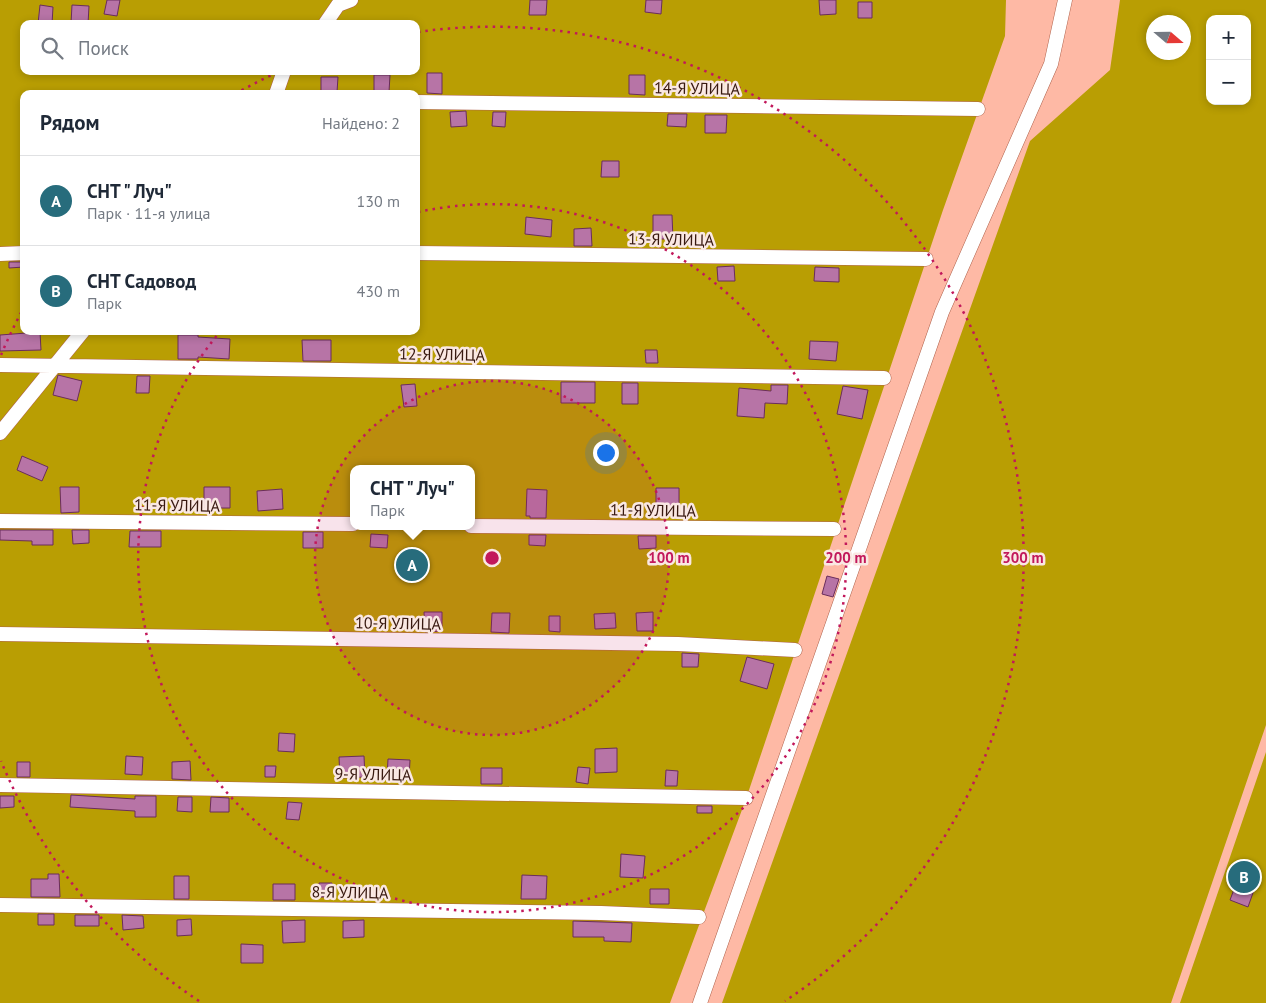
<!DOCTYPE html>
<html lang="ru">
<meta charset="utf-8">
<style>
body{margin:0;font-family:"PT Sans",sans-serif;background:#f2f2f3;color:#1f2937}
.controls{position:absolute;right:15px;top:15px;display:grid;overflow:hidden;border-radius:10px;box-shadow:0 2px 8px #0003}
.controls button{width:45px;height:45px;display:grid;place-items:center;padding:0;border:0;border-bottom:1px solid #e0e1e3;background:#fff;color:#1f2937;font:25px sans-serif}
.compass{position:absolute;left:1146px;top:15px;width:45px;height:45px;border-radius:50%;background:#fff;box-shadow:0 2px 8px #0003;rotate:110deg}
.you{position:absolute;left:605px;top:452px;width:18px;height:18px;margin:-12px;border:4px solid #fff;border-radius:50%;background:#1a73e8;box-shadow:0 0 0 8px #1a73e833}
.badge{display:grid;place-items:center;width:32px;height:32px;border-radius:50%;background:#276c7c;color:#fff;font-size:16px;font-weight:700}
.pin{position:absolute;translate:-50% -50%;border:2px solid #fff;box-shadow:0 1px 5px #0006}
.popup{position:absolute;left:350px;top:465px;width:125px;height:65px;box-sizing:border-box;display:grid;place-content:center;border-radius:10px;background:#fff;filter:drop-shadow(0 1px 4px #0005);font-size:16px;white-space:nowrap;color:#747a83}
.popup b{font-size:19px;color:#1f2937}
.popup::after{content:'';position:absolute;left:50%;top:100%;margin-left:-10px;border:10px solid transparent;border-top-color:#fff}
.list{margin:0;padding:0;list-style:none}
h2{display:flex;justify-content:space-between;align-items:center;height:65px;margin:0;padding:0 20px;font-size:21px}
h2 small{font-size:16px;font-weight:400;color:#747a83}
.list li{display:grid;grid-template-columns:32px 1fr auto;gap:15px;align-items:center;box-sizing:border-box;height:90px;padding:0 20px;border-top:1px solid #e0e1e3}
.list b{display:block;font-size:19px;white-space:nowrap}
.list p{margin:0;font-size:16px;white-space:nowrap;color:#747a83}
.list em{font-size:16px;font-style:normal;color:#747a83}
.icon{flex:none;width:28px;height:28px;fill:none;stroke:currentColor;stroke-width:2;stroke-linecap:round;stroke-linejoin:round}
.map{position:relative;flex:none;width:1266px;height:1003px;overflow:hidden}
.search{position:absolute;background:#fff;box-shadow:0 2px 8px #0003;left:20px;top:20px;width:400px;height:55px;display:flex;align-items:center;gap:12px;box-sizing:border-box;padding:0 18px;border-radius:10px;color:#747a83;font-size:19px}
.panel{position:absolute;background:#fff;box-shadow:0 2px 8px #0003;left:20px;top:90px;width:400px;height:245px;border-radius:10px}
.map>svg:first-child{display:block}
.green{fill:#b99e03;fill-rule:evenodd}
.building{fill:#b774a6;stroke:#6a2d5c}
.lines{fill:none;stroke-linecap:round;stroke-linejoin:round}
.minor-casing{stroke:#af614a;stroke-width:15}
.minor{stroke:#fff;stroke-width:14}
.ring{fill:none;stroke:#c2185b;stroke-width:2.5;stroke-dasharray:2.5 5}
.labels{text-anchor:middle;stroke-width:5;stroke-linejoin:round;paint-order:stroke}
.street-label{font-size:16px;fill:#38180f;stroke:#fae8e3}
.centre{fill:#c2185b;stroke:#fae8e3;stroke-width:2.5}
.ring-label{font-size:15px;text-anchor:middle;font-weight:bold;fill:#c2185b;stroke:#fae8e3;stroke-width:5;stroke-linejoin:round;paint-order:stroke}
</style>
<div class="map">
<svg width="1266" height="1003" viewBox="0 0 1266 1003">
<rect width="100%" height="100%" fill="#feb9a5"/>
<path class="green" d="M0 0H1006L1005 36 943 210 746 799 670 1003H0ZM24 24H416V71H24ZM24 94H416V331H24ZM353 469H471V526H353Z
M1120 0H1266V725L1171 1003H722L1030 141 1110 70ZM1210 19H1247V101H1210ZM1154 22H1184V52H1154Z
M1266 752V1003H1180Z"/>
<path class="building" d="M107 0H120L117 16 104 14Z
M530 0H547L546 15H529Z
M646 0H662L661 14 645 12Z
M819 0H836V14L820 15Z
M858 2H872V18H858Z
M40 5 53 7 52 24H38Z
M72 5 89 6 88 24 71 23Z
M427 73H442V94L427 93Z
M374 75H390L389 92H374Z
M629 75H645V95L629 94Z
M321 77H338L337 92H321Z
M466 111 467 126 451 127 450 112Z
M493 112H506L505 127 492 126Z
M668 114H687L686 127 667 126Z
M705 115H727L726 133H705Z
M602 161H619V177H601Z
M653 215H672L673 239H653Z
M526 217 552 220 551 237 525 234Z
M591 228 592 246H574V229Z
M9 262H24V267L9 268Z
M734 266 735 281H718L717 267Z
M815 267 839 268V282L814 281Z
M40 332 41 350 0 351V335Z
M178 335H198V337L230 339 229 359 198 357V359H178Z
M302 340H331V361H303Z
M810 341 838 342 836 361 809 359Z
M645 350H657L658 363H646Z
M58 375 82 381 77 401 53 395Z
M137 376H150L149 393H136Z
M561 382H595V403H561Z
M622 383H638V404H622Z
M415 384 417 406 404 407 401 385Z
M771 385H788L787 404 765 403 764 418 737 416 739 388 771 391Z
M843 386 868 390 862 419 837 414Z
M22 456 48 467 42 481 17 470Z
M60 487H79V512L61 513Z
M204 487H230V508H204Z
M656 488H679V514H656Z
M282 489 283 509 258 511 257 491Z
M527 489 547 490 546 518H530V516H526Z
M0 530H53V545H32V541L0 540Z
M72 530H89V543L73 544Z
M130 531H161V547H129Z
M303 532H323V548H303Z
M371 534 388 535 387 548 370 547Z
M529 535H546L545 546 529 545Z
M638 536H656V548L639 549Z
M827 576 839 579 833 597 822 594Z
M424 612H442V631L425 632Z
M653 612V631H637L636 613Z
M492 613H510L509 633 491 632Z
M615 613 616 628 595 629 594 614Z
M549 616H560V632L549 631Z
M682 653 699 654 698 667H682Z
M747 657 774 664 767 689 740 681Z
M279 733 295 734 294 752 278 751Z
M617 748V772L595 773V749Z
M126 756 143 757 142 775 125 774Z
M364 756 365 777 340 778 339 757Z
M388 759 410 760 409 779 387 778Z
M190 761 191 780 172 779V762Z
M17 762H30V777H17Z
M265 766H276L275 777H265Z
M578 767 590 768 588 784 576 782Z
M481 768H502V784H481Z
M666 770 678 771 677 786H665Z
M71 795 135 799V796H156V817H135V811L70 807Z
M0 796H14V807L0 808Z
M178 797H192V812L177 811Z
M211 797 229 798V812H210Z
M288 802 302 803 299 820 286 819Z
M697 806H712V813H697Z
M621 854 645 856 643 878 620 877Z
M48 874H59L60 897H31V879H48Z
M522 875 547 876 546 899H521Z
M174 876H189V899H174Z
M319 883H332V897H319Z
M273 884H295V900H273Z
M1236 884 1254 890 1248 907 1230 900Z
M650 889H669V904H650Z
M38 914H54V925H38Z
M75 915H99V926H75Z
M122 915 143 916 144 928 123 930Z
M191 919 192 935 177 936V920Z
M305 920V942L283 943 282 921Z
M364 920V937L343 938V921Z
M573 921 632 923 631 942 604 941V937H573Z
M241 944 263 945V963H241Z"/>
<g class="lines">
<g class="minor-casing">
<path id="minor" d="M325 24 338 5 351 0
M276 94 284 71
M416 102 978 109
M416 253 926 259
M0 254 24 253
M0 365 884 378
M0 433 83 331
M0 521 353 524
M471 526 834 529
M0 634 678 644 795 650
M0 785 746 798
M0 905 601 913 699 917
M700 1003 942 312 1051 64 1065 0"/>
</g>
<use href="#minor" class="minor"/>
</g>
<circle cx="492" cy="558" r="177" fill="#c2185b" fill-opacity=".12"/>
<g class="ring">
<circle cx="492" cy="558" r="177"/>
<path d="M418 212A354 354 0 1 1 219 333"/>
<path d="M199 1001A531 531 0 0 1 1 761M1 355A531 531 0 0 1 23 309M235 94A531 531 0 0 1 276 73M418 32A531 531 0 0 1 785 1001"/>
</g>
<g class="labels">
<g class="street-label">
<text transform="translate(697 88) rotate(1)" y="6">14-Я УЛИЦА</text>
<text transform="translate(671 239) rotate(1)" y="6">13-Я УЛИЦА</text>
<text transform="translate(442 354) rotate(1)" y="6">12-Я УЛИЦА</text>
<text transform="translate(177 505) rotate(1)" y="6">11-Я УЛИЦА</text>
<text transform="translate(653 510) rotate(1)" y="6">11-Я УЛИЦА</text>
<text transform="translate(398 623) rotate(1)" y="6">10-Я УЛИЦА</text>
<text transform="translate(373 774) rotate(1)" y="6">9-Я УЛИЦА</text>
<text transform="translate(350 892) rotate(1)" y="6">8-Я УЛИЦА</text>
</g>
</g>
<circle cx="492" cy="558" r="8" class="centre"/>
<g class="ring-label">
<text x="669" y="563">100 m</text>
<text x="846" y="563">200 m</text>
<text x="1023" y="563">300 m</text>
</g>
</svg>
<div class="controls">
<button>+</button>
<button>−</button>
</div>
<svg class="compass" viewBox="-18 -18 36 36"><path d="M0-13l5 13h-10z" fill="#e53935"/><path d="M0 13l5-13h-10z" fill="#747a83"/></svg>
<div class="you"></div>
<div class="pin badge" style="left:412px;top:565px">A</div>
<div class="popup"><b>СНТ &quot; Луч&quot;</b>Парк</div>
<div class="pin badge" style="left:1244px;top:877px">B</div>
<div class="search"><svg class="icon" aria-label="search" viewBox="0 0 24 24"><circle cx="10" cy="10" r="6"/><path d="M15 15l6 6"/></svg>Поиск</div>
<section class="panel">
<h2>Рядом<small>Найдено: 2</small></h2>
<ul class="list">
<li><span class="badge">A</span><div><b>СНТ &quot; Луч&quot;</b><p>Парк · 11-я улица</p></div><em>130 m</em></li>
<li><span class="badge">B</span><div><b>СНТ Садовод</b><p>Парк</p></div><em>430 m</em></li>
</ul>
</section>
</div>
